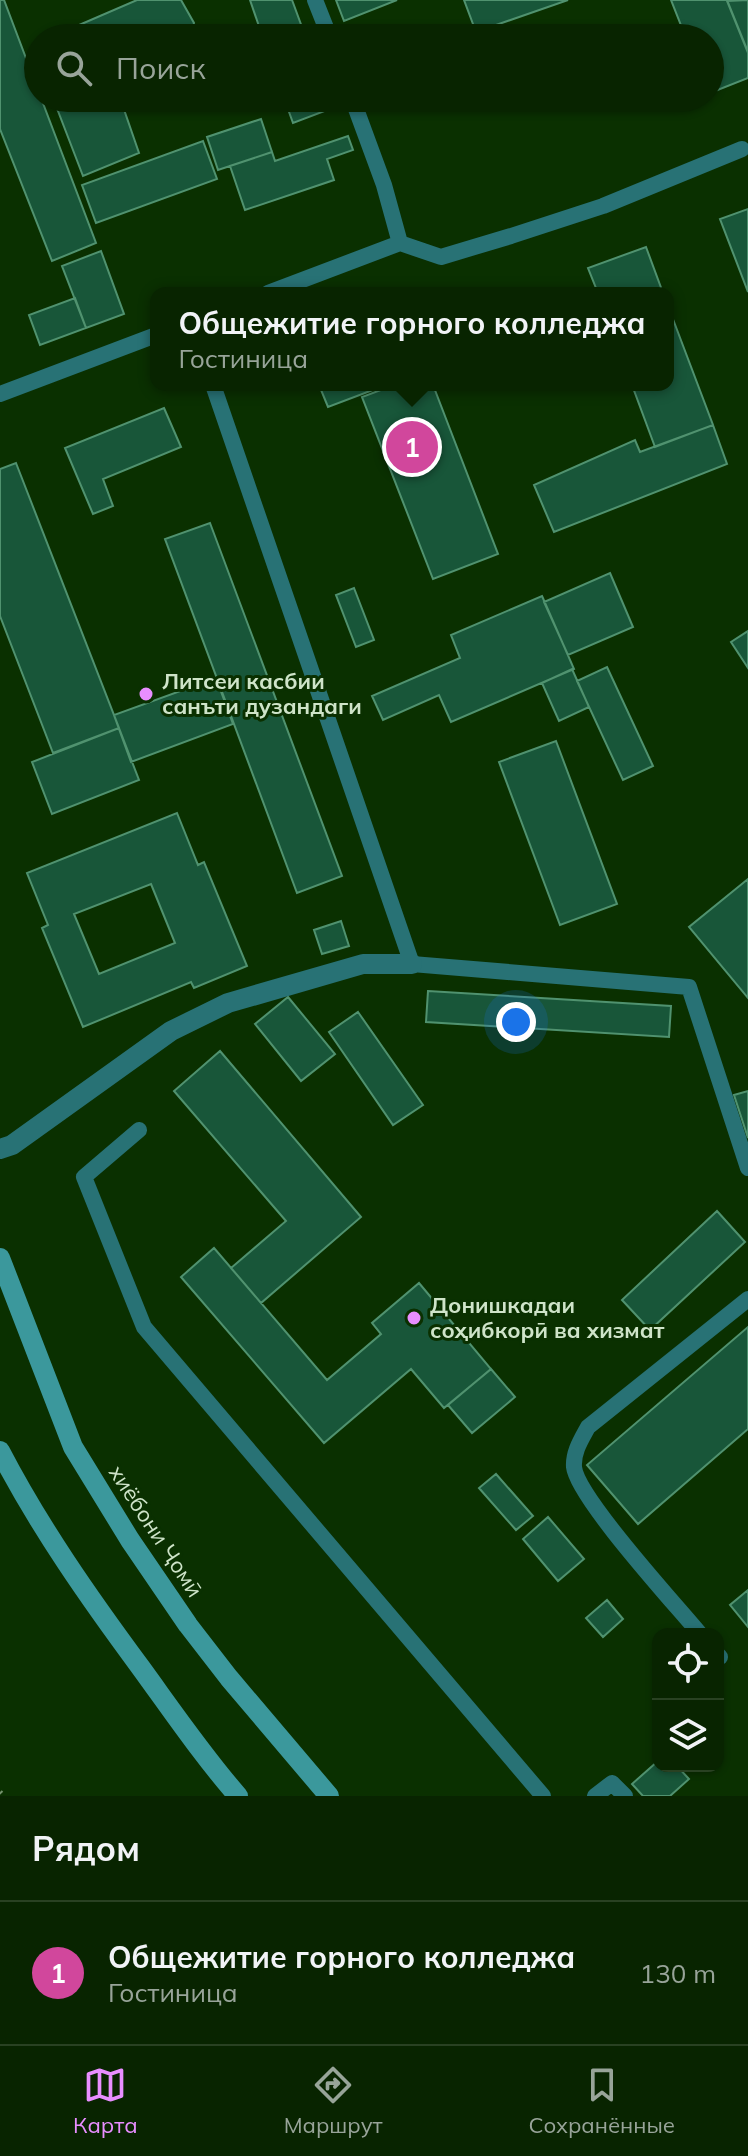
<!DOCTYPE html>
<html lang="ru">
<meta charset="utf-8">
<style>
body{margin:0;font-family:Mulish,sans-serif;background:#16300f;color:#f1f3f6}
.controls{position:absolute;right:24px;bottom:24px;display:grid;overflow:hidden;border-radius:16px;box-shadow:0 2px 6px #0004}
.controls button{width:72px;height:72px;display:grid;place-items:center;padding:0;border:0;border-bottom:2px solid #294122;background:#082400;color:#f1f3f6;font:40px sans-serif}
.you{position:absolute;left:516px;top:1022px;width:28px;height:28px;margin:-20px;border:6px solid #fff;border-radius:50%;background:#1a73e8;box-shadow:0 0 0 12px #1a73e833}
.badge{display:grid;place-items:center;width:52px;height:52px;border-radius:50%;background:#e88eff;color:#fff;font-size:26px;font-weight:700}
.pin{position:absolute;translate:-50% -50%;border:4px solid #fff;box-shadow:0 2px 8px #0006}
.popup{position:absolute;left:150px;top:287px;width:524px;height:104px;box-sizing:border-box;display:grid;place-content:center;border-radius:16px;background:#082400;filter:drop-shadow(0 2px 6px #0005);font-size:26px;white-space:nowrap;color:#98a499}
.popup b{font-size:30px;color:#f1f3f6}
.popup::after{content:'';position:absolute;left:50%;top:100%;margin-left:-16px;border:16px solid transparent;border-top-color:#082400}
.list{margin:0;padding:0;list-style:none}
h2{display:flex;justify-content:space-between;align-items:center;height:104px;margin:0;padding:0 32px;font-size:34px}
h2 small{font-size:26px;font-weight:400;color:#98a499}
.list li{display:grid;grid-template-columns:52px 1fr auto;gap:24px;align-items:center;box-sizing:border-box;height:144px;padding:0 32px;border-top:2px solid #294122}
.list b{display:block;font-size:30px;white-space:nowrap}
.list p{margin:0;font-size:26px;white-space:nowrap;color:#98a499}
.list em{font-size:26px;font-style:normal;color:#98a499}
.icon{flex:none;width:44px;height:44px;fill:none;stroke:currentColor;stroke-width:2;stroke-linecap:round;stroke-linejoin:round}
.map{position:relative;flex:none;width:748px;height:1796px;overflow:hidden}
.search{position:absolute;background:#082400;box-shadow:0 2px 6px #0004;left:24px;right:24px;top:24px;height:88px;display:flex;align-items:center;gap:20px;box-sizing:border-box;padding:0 28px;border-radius:44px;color:#98a499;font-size:30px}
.sheet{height:248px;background:#082400}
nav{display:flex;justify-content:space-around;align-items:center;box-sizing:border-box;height:112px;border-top:2px solid #294122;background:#082400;font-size:22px;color:#98a499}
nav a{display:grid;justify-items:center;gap:4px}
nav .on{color:#e88eff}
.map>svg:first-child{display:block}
.building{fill:#185639;stroke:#50926f;stroke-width:2;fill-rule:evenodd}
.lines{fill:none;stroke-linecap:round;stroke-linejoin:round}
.path{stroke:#74916c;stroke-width:5;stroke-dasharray:2 6;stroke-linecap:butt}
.service{stroke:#287275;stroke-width:16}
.minor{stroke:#287275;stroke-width:20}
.secondary{stroke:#3b989c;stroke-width:20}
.poi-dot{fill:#e88eff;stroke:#0a3000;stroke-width:3}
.labels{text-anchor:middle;stroke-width:6;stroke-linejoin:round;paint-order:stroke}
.poi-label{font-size:22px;font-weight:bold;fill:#cfe4c9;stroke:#0a3000;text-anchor:start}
.street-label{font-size:22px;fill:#cfe4c9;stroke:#0a3000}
</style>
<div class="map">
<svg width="748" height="1796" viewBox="0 0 748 1796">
<rect width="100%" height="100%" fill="#0a3000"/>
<path class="building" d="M0 0H4L38 90V98H41L96 243 52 261 0 129Z
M137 0H181L194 23 190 38H49Z
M250 0H292L306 38H263Z
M336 0H397L344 21Z
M464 0H568L476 32Z
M671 0H727L748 52V78L710 93V38H686Z
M748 0V53L727 1Z
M53 98H120L139 153 83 176Z
M284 98H326L330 109 293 123Z
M261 119 272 152 218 170 207 137Z
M348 136 353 150 327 159 334 180 245 210 230 166 272 152 275 161Z
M203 141 217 179 96 223 82 185Z
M748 209V292L720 219Z
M646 247 663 293H598L588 268Z
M101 251 124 314 86 328 62 266Z
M75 298 86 328 40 345 29 315Z
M668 306 713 425 655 447 632 385H668Z
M319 385H386L328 407Z
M394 385H433L498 554 433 579 362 397Z
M164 408 181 447 103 479 113 506 93 514 65 448Z
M713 425 727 464 554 532 534 485 635 440 640 452Z
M16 463 119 728 53 753 0 616V469Z
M210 523 342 876 297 893 165 539Z
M610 573 633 627 568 655 544 602Z
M354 588 374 640 356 647 336 595Z
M542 596 574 669 451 722 439 695 383 720 372 696 460 658 451 635Z
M748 631V668L731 642Z
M607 667 653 766 623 780 577 681Z
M572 669 589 707 559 721 542 683Z
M216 678 233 724 131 762 114 715Z
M119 728 139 780 52 814 32 762Z
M556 741 617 904 560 925 499 762Z
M177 813 198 865 204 862 247 966 194 988 191 982 83 1027 42 928 48 925 27 873ZM151 884 175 943 99 974 74 914Z
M748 879V998L689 927Z
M341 921 349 946 322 954 314 930Z
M428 991 671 1006 669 1037 426 1022Z
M288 997 335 1054 301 1081 255 1024Z
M358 1012 423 1105 393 1125 329 1032Z
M220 1051 361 1217 261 1303 231 1268 286 1221 174 1091Z
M748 1091V1138L734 1095Z
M717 1211 745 1242 650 1330 622 1300Z
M214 1248 327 1380 381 1334 372 1323 419 1283 491 1369 444 1408 411 1369 324 1443 181 1277Z
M748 1327V1429L638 1524 587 1465Z
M491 1369 515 1397 472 1433 448 1405Z
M496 1474 533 1516 516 1530 479 1488Z
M548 1517 584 1559 558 1581 523 1539Z
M748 1590V1627L730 1605Z
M607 1600 623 1619 603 1637 586 1618Z
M658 1761V1766H677L689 1779 670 1796H643L632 1784Z"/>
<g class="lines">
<path class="path" d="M0 1792 4 1796"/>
<path class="service" d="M315 0 330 38
M352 98 384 185 400 243
M268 293 400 243 441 257 511 236 603 206 742 149
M213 385 412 964 689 987 748 1168
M0 394 156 335
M139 1130 84 1177 144 1327 543 1796
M700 1634C676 1605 577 1497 574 1467 573 1452 581 1440 588 1427L748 1299
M718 1655 720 1657
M595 1796 612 1783 625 1796"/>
<path class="minor" d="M0 1149 12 1145 171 1031 228 1003 363 964H412"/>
<path class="secondary" d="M0 1258 73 1447 130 1540 188 1625 229 1678 329 1796
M0 1451C40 1528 90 1599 141 1668 173 1712 203 1756 238 1796"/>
</g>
<g class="poi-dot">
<circle cx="146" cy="694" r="8"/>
<circle cx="414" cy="1318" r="8"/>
</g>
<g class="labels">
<g class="poi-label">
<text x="162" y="689">Литсеи касбии<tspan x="162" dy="25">санъти дузандаги</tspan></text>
<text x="430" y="1313">Донишкадаи<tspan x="430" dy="25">соҳибкорӣ ва хизмат</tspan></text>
</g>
<g class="street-label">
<text transform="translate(156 1531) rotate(57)" y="8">хиёбони Ҷомӣ</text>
</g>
</g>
</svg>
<div class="controls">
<button><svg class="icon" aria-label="locate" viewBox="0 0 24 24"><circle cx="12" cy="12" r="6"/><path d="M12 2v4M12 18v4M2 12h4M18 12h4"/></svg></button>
<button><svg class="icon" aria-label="layers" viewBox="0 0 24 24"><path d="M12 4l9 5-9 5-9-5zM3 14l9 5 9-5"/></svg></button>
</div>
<div class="you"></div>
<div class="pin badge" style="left:412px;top:447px;background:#d1479c">1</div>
<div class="popup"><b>Общежитие горного колледжа</b>Гостиница</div>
<div class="search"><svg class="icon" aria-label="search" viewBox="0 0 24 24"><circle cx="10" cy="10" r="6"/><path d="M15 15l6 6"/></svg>Поиск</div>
</div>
<section class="sheet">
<h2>Рядом<small></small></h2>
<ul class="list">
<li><span class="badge" style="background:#d1479c">1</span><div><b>Общежитие горного колледжа</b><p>Гостиница</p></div><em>130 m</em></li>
</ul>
</section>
<nav>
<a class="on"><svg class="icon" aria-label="map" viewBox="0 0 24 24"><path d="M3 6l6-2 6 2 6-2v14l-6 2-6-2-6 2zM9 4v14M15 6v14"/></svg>Карта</a>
<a><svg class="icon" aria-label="directions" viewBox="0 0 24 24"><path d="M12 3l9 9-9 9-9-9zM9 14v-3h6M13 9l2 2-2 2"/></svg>Маршрут</a>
<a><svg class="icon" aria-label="saved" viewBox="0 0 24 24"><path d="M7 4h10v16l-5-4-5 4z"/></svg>Сохранённые</a>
</nav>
